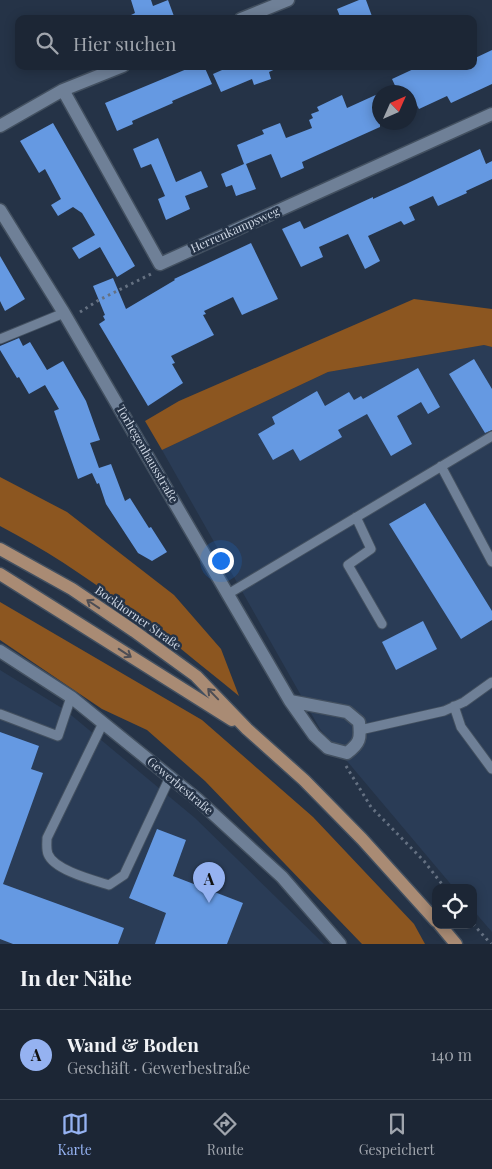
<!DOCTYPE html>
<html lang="de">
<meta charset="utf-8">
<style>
body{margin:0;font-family:"Playfair Display",serif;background:#293241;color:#f1f3f6}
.controls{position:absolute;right:15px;bottom:15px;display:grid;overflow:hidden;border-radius:10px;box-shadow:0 2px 12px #0003}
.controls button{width:45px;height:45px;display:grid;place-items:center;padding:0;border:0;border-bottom:1px solid #3a4350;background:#1c2635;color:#f1f3f6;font:25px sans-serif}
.compass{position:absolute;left:372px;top:85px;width:45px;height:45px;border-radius:50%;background:#1c2635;box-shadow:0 2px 12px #0003;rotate:45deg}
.you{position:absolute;left:220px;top:560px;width:18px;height:18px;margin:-12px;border:4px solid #fff;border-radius:50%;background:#1a73e8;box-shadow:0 0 0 8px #1a73e833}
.badge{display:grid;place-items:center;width:32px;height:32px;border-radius:50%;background:#95b2f1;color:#111;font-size:16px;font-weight:700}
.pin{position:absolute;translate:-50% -41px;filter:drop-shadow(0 1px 2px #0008)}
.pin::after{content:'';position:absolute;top:26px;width:18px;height:15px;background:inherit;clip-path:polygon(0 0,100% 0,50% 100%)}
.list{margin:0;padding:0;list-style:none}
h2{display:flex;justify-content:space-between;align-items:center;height:65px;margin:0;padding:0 20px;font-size:21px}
h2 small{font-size:16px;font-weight:400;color:#a0a5ad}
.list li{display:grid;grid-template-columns:32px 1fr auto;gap:15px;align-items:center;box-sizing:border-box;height:90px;padding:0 20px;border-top:1px solid #3a4350}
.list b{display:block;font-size:19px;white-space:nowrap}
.list p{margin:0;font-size:16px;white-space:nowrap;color:#a0a5ad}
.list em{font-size:16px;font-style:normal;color:#a0a5ad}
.icon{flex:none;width:28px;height:28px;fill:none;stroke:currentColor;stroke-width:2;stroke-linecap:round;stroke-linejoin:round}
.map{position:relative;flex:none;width:492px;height:944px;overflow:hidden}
.search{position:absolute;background:#1c2635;box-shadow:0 2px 12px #0003;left:15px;right:15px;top:15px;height:55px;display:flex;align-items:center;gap:12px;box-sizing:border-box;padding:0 18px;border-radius:10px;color:#a0a5ad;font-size:19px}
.sheet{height:155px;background:#1c2635}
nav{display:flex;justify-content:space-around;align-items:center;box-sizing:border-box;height:70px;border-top:1px solid #3a4350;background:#1c2635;font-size:14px;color:#a0a5ad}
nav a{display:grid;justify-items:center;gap:2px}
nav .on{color:#95b2f1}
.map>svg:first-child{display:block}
.built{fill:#2a3c56}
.forest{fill:#8c5620}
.building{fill:#6599e2}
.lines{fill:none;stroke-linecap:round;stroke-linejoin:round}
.lane-casing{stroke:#435060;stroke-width:11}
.street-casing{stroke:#435060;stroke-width:15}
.primary-casing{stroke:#435060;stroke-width:15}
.path{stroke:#657182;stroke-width:3;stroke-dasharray:2.5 4;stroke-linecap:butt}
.lane{stroke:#6f8097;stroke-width:9}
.street{stroke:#6f8097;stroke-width:12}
.primary{stroke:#a98b74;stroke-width:12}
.oneway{stroke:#4d4d54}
.labels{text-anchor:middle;stroke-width:5;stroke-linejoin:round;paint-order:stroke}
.street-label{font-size:12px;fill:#ced7e4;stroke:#253347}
</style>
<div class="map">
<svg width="492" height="944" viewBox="0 0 492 944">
<rect width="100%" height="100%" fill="#253347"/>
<path class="built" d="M484 345 492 347V932L473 910V888H454L320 729 162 450 328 372Z
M0 670 65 710 195 818 324 944H0Z"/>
<path class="forest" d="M414 299 492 309V347L484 345 328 372 162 450 145 421 179 401Z
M0 477 67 512 174 595 221 649 239 696C163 634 87 571 0 526Z
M0 602 202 720 313 817 414 924 425 944H362L205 781 147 730 102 709 0 640Z"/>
<path class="building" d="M131 0H151L153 6 168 0 175 19H123L135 13Z
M359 0H366L373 19H341L337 9Z
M492 50V84L451 103 447 96 419 109 410 92H398L392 79 420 66H473V59Z
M194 66H204L212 84 172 101 173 103 132 121 133 124 117 131 105 103Z
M231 66H282L269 72 271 79 254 85 252 79 221 92 213 74Z
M380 93V127L302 162 304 168 281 178 271 154 246 164 256 189 236 196 232 185 226 187 221 174 244 164 237 145 264 134 262 130 280 123 286 138 312 128 309 120 313 118 311 114 319 111 317 107 342 95 347 108Z
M53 123 135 266 117 277 100 247 79 259 72 248 95 235 82 213 73 207 58 216 51 205 61 199 45 169 39 173 20 141Z
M158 138 176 182 201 171 208 187 185 196 190 209 166 220 158 199 165 196 151 164 141 168 133 149Z
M480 149 486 164 492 161V179L466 191 467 193 438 206 433 196 409 207 415 220 404 225 401 221 368 236 380 261 365 269 348 234 319 247 323 257 301 267 282 229 300 221 304 229 373 197V199L406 184Z
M251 243 278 299 242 315 233 297 204 311 206 314 203 315 214 335 171 356 175 363 172 364 183 383 148 406 99 324 105 320 103 316 105 315 93 286 113 278 126 309 175 280 174 279Z
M0 256 25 299 5 311 0 301Z
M19 338 23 346 30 342 47 370 63 361 86 401 100 440 90 443 99 468 111 464 125 501 130 498 149 528 151 527 167 552 152 561 138 553 106 504 99 483 97 484 92 473 78 479 54 411 59 409 45 385 29 394 19 377 17 378 0 350V346Z
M474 359 492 389V430L485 433 449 374Z
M418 368 440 407 428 414 421 402 397 416 412 444 391 456 367 414 338 430 342 437 300 461 293 449 273 460 258 434 275 424 272 417 317 391 325 406 349 392 354 400 361 396 363 399Z
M425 503 492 611V620L461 639 389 524Z
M423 621 437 649 396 670 382 642Z
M0 732 39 746 31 769 43 773 3 884 124 928 118 944H13L0 939Z
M157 829 186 840 173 876 243 903 227 944H155L166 913 129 898Z"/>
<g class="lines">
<g class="lane-casing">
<path id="lane" d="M0 339 64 313
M441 466 492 562
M356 517 371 549 348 565 382 624
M228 594 492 436
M454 706 461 727 492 769
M0 714 58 736 71 697
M103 723 47 838C47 843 46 849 48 854 54 870 93 880 109 885L124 875 170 777
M360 730 444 711 464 702 492 682"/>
</g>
<g class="street-casing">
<path id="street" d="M241 19 288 0
M63 90 160 264 492 114
M0 126 63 90 123 66
M0 210 64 313 290 701 314 735 328 748 347 753C360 743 361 739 359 722L347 712 290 701
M0 651 71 697 197 799 282 877 340 944"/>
</g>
<g class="primary-casing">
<path id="primary" d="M0 549 72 589 134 631 196 676 247 729 304 780 362 839 436 921
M0 574 232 720
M440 925 456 944"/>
</g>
<path class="path" d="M80 312 99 300 151 274
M346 766 371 807 424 861 445 888
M473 924 491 944"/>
<use href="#lane" class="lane"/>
<use href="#street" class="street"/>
<use href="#primary" class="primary"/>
</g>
<defs><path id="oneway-shaft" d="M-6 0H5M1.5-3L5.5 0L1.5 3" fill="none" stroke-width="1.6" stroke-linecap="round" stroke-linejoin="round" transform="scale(1.25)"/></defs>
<g class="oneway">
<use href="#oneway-shaft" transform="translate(93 604) rotate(-146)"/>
<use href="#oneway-shaft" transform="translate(125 653) rotate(33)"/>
<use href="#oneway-shaft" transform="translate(213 694) rotate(-134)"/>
</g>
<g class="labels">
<g class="street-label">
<text transform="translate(235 230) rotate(-24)" y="4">Herrenkampsweg</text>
<text transform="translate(147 454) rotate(60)" y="4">Torhegenhausstraße</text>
<text transform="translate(138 618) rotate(35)" y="4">Bockhorner Straße</text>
<text transform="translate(180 786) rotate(40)" y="4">Gewerbestraße</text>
</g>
</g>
</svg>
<div class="controls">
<button><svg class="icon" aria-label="locate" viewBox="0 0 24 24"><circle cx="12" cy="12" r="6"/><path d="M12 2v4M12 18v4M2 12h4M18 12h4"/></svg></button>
</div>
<svg class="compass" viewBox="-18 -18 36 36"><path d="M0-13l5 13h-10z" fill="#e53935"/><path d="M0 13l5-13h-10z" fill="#a0a5ad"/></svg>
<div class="you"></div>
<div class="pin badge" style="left:209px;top:903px">A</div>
<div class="search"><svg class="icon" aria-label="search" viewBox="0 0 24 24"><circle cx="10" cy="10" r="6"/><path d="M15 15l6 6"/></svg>Hier suchen</div>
</div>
<section class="sheet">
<h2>In der Nähe<small></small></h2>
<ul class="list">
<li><span class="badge">A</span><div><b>Wand &amp; Boden</b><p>Geschäft · Gewerbestraße</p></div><em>140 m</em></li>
</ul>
</section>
<nav>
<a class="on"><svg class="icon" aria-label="map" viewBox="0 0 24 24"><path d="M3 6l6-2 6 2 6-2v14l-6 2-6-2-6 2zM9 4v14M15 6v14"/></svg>Karte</a>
<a><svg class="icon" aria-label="directions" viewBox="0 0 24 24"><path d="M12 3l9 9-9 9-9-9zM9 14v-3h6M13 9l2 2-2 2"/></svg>Route</a>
<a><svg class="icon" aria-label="saved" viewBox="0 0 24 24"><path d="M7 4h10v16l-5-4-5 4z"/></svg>Gespeichert</a>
</nav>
